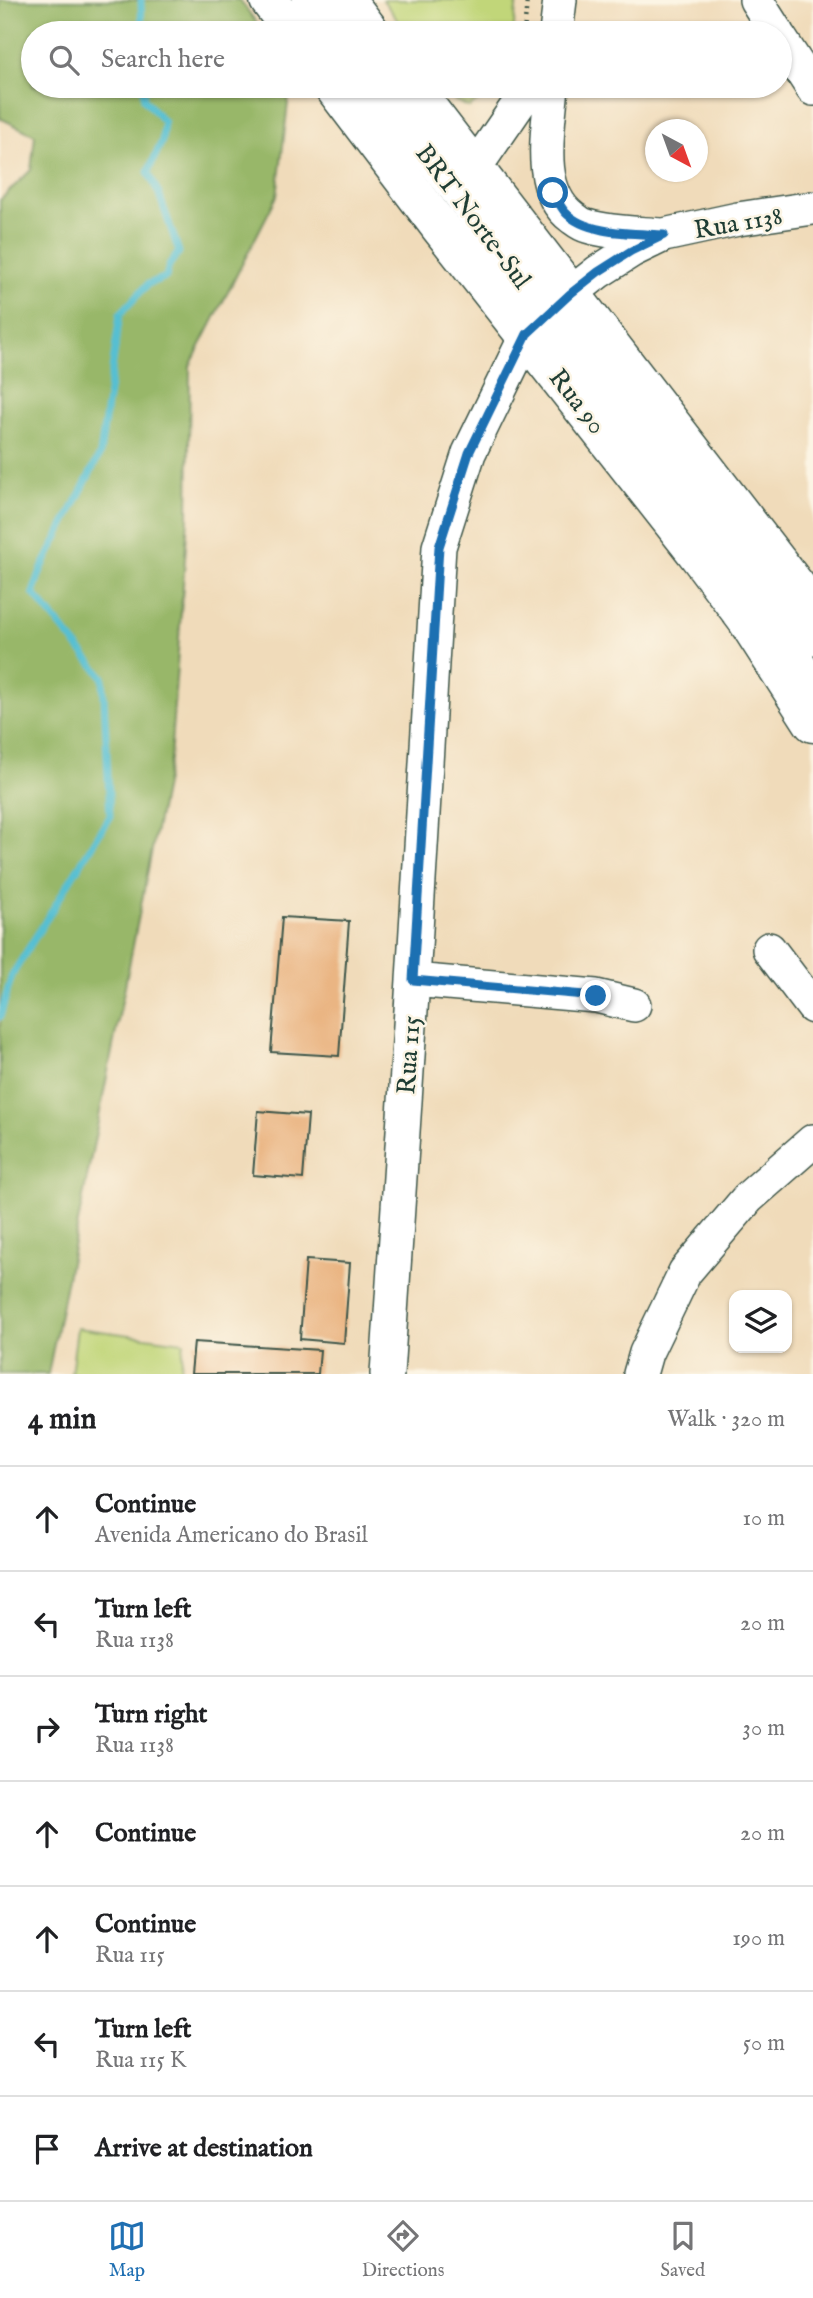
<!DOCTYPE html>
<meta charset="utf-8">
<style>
body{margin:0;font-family:"IM FELL English",serif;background:#f2f2f2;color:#202124}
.controls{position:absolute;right:21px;bottom:21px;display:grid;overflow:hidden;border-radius:14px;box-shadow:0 2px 5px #0004}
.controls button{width:63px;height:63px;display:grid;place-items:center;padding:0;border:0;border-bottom:2px solid #e0e0e0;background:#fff;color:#202124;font:35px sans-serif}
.compass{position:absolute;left:645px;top:119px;width:63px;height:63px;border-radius:50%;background:#fff;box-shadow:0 2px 5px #0004;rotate:139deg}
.stop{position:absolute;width:21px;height:21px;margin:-16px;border:5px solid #1f6fb2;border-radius:50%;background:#fff}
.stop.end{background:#1f6fb2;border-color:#fff;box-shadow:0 2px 7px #0008}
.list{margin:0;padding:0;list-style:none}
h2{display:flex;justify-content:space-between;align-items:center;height:91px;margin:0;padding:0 28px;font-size:30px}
h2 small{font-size:23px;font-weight:400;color:#757577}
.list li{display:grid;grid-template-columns:46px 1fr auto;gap:21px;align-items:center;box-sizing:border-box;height:105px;padding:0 28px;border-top:2px solid #e0e0e0}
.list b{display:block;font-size:26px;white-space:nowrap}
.list p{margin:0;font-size:23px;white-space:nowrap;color:#757577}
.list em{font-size:23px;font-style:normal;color:#757577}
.icon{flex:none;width:38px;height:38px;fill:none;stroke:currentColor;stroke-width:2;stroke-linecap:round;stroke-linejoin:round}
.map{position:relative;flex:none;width:813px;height:1374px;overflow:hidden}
.search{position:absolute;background:#fff;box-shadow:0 2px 5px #0004;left:21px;right:21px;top:21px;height:77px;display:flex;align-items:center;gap:18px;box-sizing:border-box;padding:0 24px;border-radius:38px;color:#757577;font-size:26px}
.sheet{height:826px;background:#fff}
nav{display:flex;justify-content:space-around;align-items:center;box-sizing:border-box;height:98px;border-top:2px solid #e0e0e0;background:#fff;font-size:19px;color:#757577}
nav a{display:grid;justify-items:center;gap:4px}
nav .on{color:#1f6fb2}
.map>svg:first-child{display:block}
.green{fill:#c1d679;stroke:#708a56;stroke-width:2}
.forest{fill:#98b769;stroke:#5c7a4e;stroke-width:2}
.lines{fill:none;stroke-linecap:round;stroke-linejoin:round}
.stream{stroke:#56bfd2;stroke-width:7}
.building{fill:#eab583}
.minor-casing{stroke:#3e5548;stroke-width:36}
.major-casing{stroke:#3e5548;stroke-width:41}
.path{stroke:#3e5548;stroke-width:4.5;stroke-dasharray:2 5;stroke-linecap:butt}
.minor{stroke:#fff;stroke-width:33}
.major{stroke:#fff;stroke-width:38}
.route{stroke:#1f6fb2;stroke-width:9}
.labels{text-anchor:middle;stroke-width:5;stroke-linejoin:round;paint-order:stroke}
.street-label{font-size:26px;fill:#1f3d34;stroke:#fcf5e5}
</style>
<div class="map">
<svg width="813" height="1374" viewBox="0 0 813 1374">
<rect width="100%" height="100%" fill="#fcf5e5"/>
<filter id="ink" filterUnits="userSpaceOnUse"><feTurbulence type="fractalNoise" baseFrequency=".0143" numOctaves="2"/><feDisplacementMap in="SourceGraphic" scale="14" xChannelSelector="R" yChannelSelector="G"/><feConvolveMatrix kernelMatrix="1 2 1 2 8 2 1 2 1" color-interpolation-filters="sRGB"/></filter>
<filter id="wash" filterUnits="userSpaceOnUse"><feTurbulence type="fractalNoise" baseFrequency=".00686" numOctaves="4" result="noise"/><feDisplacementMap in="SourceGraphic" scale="28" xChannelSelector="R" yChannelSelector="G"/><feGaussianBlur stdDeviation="1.57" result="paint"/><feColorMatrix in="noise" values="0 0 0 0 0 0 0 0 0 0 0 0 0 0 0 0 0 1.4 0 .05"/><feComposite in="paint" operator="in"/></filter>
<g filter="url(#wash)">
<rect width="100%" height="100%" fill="#f0dbba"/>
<path class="green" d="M383 0H517L513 33H407Z
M444 86H494L487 95 469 107 455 101Z
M77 1328 184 1342 180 1374H71Z"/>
<path class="forest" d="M0 0H240L264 33H33V86H290L277 196 190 366 188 518 170 759 48 1374H0V200L31 170 35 135 0 118Z"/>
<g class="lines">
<path class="stream" d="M141 0 142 33
M0 1017 12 975 110 816 103 677 33 593 41 570 100 454 120 314 148 284 166 277 169 265 179 252 159 194 148 172 162 141 164 122 144 99V86"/>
</g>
<g id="blocks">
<path class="building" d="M282 917 349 921 339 1056 271 1052Z
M258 1111 308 1115 303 1179 253 1175Z
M306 1260 350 1263 344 1343 300 1339Z
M194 1342 320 1350 318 1374H191Z"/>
</g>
</g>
<g filter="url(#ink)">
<use href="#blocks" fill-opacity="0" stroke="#3e5548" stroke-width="2"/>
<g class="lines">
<g class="minor-casing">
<path id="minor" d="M309 0 335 33
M756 0 777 33
M556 33 560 0
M780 38 813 89
M375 86 458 192 592 376 750 579 813 689
M552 86C549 127 534 190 573 218 577 221 582 225 587 226 610 233 637 233 662 235
M461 188 531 86
M772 600 813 639
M769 949 813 1007
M413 980 596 996 634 1005
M387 1374 413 980 439 547 469 453 527 334 570 294 598 272 631 251 664 235 738 219 813 208
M640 1374 646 1353 685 1272 748 1198 813 1141"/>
</g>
<g class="major-casing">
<path id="major" d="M269 0 294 33
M346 0 371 33
M333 86 440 227 695 551 746 619 813 723
M411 86 813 608"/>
</g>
<path class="path" d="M524 33 527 0"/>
<use href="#minor" class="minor"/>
<use href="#major" class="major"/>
</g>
</g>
<g class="lines" filter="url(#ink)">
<path class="route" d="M553 193C557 199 560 206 565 212 586 235 634 233 664 235L631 251 598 272 570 294 527 334 469 453 439 547 413 980 596 996"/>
</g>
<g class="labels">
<g class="street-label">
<text transform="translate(474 216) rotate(53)" y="9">BRT Norte-Sul</text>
<text transform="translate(738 222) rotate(-10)" y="9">Rua 1138</text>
<text transform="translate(578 401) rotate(52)" y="9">Rua 90</text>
<text transform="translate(408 1055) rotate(-86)" y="9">Rua 115</text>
</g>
</g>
</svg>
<div class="controls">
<button><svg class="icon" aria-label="layers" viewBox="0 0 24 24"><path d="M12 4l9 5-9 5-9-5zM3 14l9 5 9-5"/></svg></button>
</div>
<svg class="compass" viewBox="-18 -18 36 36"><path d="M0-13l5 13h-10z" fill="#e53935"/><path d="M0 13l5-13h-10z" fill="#757577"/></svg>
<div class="stop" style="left:553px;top:193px"></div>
<div class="stop end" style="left:596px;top:996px"></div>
<div class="search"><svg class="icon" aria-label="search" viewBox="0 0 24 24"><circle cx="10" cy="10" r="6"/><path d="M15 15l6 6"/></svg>Search here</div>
</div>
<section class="sheet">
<h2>4 min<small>Walk · 320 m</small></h2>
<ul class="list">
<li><svg class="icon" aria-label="ahead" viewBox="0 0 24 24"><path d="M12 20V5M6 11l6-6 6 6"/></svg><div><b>Continue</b><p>Avenida Americano do Brasil</p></div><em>10 m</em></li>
<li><svg class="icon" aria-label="left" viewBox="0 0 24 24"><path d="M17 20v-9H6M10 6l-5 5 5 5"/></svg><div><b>Turn left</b><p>Rua 1138</p></div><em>20 m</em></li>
<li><svg class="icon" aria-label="right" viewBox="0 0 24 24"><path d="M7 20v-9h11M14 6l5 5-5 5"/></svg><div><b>Turn right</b><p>Rua 1138</p></div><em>30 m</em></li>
<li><svg class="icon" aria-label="ahead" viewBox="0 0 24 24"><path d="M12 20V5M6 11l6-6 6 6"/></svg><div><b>Continue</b></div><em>20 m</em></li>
<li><svg class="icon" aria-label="ahead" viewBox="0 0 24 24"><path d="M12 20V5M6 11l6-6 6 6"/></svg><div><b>Continue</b><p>Rua 115</p></div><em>190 m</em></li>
<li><svg class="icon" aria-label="left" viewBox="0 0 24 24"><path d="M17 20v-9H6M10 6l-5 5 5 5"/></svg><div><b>Turn left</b><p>Rua 115 K</p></div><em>50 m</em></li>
<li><svg class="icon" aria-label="arrive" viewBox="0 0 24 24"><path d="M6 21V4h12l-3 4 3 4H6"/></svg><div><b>Arrive at destination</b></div></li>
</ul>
</section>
<nav>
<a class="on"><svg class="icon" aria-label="map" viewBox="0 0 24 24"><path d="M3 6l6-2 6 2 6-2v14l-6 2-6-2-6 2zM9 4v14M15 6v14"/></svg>Map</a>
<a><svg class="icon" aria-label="directions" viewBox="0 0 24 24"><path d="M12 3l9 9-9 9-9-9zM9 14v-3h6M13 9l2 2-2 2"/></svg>Directions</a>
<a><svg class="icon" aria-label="saved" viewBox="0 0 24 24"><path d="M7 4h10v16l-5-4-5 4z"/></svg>Saved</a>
</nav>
